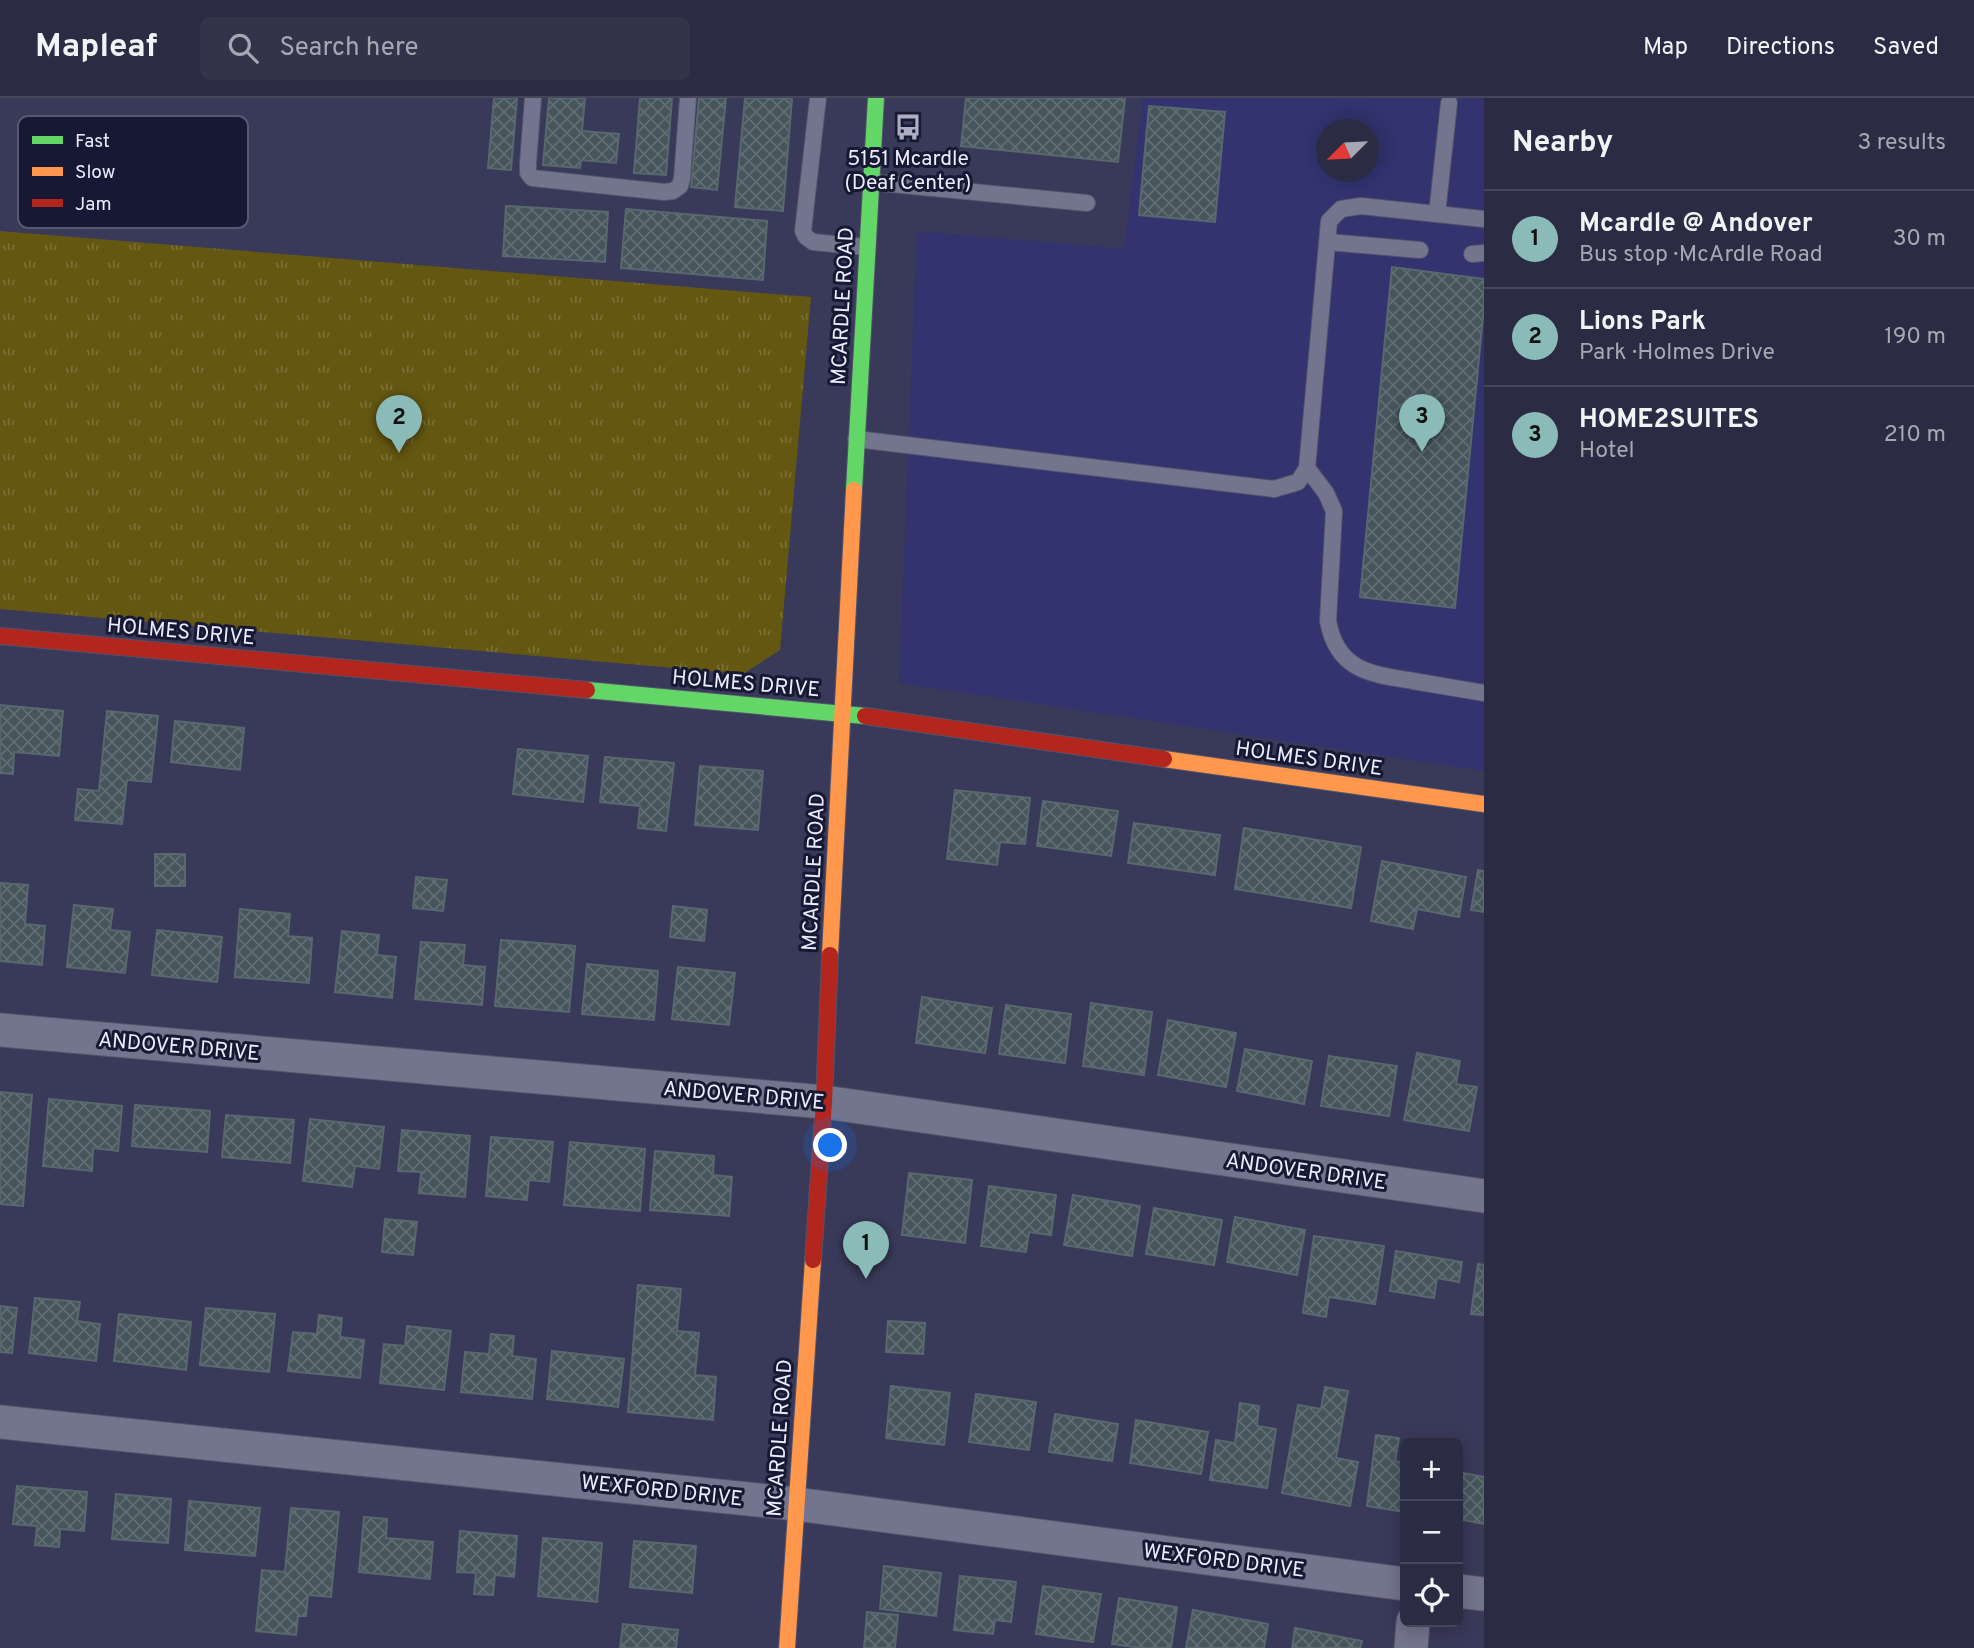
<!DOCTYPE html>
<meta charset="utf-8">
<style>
body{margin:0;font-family:Overpass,sans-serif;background:#33334a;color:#f1f3f6}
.controls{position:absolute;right:21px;bottom:21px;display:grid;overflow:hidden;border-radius:10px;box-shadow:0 4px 18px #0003}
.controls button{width:63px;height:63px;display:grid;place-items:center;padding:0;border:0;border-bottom:2px solid #47475c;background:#2b2b43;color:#f1f3f6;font:35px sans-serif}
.compass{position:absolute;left:1316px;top:21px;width:63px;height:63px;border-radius:50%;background:#2b2b43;box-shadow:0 4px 18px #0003;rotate:246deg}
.you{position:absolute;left:831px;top:1048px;width:24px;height:24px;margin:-18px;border:5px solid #fff;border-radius:50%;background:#1a73e8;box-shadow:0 0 0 10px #1a73e833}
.badge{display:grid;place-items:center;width:46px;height:46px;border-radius:50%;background:#8bbbb9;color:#111;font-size:23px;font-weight:700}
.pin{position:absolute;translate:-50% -58px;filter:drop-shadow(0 2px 4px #0008)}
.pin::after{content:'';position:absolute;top:37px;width:24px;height:21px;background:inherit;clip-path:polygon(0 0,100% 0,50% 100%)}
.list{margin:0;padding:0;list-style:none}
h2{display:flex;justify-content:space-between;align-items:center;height:91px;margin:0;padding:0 28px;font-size:30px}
h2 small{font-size:23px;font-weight:400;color:#a6a7b2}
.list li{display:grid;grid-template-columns:46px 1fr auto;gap:21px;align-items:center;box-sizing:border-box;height:98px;padding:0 28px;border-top:2px solid #47475c}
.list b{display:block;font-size:26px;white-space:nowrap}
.list p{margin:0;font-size:23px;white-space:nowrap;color:#a6a7b2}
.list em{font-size:23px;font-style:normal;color:#a6a7b2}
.icon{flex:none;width:38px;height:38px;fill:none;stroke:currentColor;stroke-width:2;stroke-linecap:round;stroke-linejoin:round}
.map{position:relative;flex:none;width:1484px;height:1550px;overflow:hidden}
header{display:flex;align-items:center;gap:42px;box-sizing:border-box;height:98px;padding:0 35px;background:#2b2b43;border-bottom:2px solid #47475c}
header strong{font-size:33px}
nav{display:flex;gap:38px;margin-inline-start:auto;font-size:24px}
.search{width:490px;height:63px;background:#33334a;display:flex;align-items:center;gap:18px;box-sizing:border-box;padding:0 24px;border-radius:10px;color:#a6a7b2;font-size:26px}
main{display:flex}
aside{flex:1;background:#2b2b43}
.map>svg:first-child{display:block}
.built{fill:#32336f;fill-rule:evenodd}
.park{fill:url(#park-tufts)}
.building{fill:url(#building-cross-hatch);stroke:#59686e;stroke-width:2}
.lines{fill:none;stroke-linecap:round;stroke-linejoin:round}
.lane-casing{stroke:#54536a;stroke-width:18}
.street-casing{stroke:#54536a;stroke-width:35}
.fast-casing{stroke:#54536a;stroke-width:18}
.slow-casing{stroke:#54536a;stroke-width:18}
.jam-casing{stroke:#54536a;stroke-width:18}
.lane{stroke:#73748d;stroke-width:16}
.street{stroke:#73748d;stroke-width:33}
.fast{stroke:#63d668;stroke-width:16}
.slow{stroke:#ff974d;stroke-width:16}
.jam{stroke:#b3261e;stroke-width:16}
.labels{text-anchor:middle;stroke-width:6;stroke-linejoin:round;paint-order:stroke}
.poi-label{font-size:21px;fill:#ebedfc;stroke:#171934}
.street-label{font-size:21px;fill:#ebedfc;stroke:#171934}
.key{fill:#171934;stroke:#575970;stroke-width:2}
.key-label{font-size:19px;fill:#ebedfc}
</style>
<header>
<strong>Mapleaf</strong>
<div class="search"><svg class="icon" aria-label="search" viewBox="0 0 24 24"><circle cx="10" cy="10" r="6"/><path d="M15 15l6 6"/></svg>Search here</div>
<nav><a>Map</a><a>Directions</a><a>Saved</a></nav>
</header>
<main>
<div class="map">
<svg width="1484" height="1550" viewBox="0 0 1484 1550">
<defs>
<pattern id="park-tufts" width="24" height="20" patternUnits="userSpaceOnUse" patternTransform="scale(1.75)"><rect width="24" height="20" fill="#645712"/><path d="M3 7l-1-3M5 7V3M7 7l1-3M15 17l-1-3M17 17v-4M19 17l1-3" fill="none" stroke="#7a6f35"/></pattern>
<pattern id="building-cross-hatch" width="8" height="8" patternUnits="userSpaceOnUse" patternTransform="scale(1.75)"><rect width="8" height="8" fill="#46555c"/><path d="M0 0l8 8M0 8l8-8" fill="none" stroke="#616e74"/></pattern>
</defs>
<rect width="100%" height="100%" fill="#393959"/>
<path class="built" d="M1143 0H1484V673L899 585 917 133 1124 151ZM1326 32H1368V74H1326Z"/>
<path class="park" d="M0 133 811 199 780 552 743 576 0 511Z"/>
<path class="building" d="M494 0H517L511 72 488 70Z
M549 0H585L582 33 619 36 616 65 581 62 580 70 543 67Z
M640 0H672L666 77 634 75Z
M699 0H726L717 92 691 89Z
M745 0H792L783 113 735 109Z
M966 0H1125L1118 64 961 48Z
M1149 8 1225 14 1215 124 1139 117Z
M506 108 608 114 605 164 503 158Z
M626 111 767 123 763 182 621 170Z
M1392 169 1484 181V208L1455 510 1360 499Z
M0 607 63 613 59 658 14 654 13 676 0 675Z
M107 613 158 618 151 684 127 682 122 726 75 722 78 691 99 693Z
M175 623 244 630 240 672 171 664Z
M518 651 588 658 583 704 513 696Z
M605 659 674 665 666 733 638 730 640 708 600 704Z
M700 668 763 673 758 732 695 727Z
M955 692 1030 700 1025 746 1000 744 997 767 947 761Z
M1043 703 1118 713 1111 758 1037 748Z
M1134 725 1220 737 1215 777 1128 765Z
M1244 730 1361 749 1351 810 1235 791Z
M155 756H185V788H155Z
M1382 763 1466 779 1459 819 1417 811 1413 831 1371 823Z
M1478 772 1484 773V814L1471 812Z
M416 779 447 782 443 813 413 810Z
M0 785 28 787 25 826 45 828 42 867 0 863Z
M74 807 113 811 110 832 130 834 125 875 67 869Z
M673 808 707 812 704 843 670 839Z
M240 811 290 816 288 838 312 840 309 885 235 879Z
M157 832 222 839 217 884 152 877Z
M342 833 379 837 377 857 396 859 392 900 335 894Z
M501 842 575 848 569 914 495 908Z
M421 844 465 847 463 867 485 869 482 907 415 901Z
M587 866 658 873 654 922 582 916Z
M678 869 735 875 729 927 672 921Z
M922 899 992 910 985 955 916 945Z
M1091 905 1152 914 1144 977 1083 968Z
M1006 907 1071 916 1065 965 999 956Z
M1168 922 1236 935 1226 989 1158 977Z
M1245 951 1312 963 1304 1006 1237 993Z
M1417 955 1460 963 1456 986 1477 989 1469 1033 1404 1022Z
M1329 958 1397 968 1389 1018 1321 1008Z
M0 994 32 997 23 1108 0 1106Z
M49 1001 122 1008 118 1053 93 1050 92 1073 43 1068Z
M135 1007 210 1013 207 1054 132 1048Z
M226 1017 294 1022 290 1065 222 1059Z
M310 1021 384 1029 379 1071 355 1068 352 1089 303 1083Z
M402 1032 470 1038 465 1099 419 1095 421 1074 398 1073Z
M491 1039 553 1044 549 1084 529 1082 527 1102 486 1098Z
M570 1044 645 1051 640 1113 564 1107Z
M655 1053 714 1058 713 1077 732 1079 729 1118 650 1112Z
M909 1075 972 1082 965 1145 902 1137Z
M989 1088 1056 1097 1051 1137 1029 1134 1026 1154 981 1148Z
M1073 1097 1140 1108 1132 1158 1064 1147Z
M1154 1110 1222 1122 1214 1167 1146 1156Z
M1235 1119 1305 1132 1297 1177 1227 1164Z
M385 1121 417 1124 413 1157 382 1154Z
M1314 1138 1384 1148 1375 1206 1329 1199 1326 1219 1303 1215Z
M1396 1153 1462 1164 1459 1184 1437 1180 1434 1200 1390 1193Z
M1478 1166 1484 1167V1217L1471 1216Z
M638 1187 681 1191 677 1233 699 1235 695 1277 716 1279 713 1322 628 1314Z
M35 1200 80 1204 77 1223 100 1226 96 1263 29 1255Z
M0 1208 17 1210 12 1255 0 1254Z
M206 1210 275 1216 269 1274 200 1267Z
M119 1216 191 1224 186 1272 114 1263Z
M319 1217 342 1220 340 1239 364 1242 360 1280 288 1273 293 1234 317 1236Z
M888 1223 925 1225 923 1256 886 1254Z
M407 1228 451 1233 444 1292 380 1285 384 1246 405 1248Z
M491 1236 514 1238 512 1258 536 1261 532 1301 461 1294 465 1254 489 1256Z
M552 1253 624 1261 618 1309 547 1301Z
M891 1288 950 1295 944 1347 886 1340Z
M1325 1289 1348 1293 1336 1360 1358 1364 1350 1408 1282 1395 1298 1307 1321 1311Z
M976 1296 1036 1304 1029 1352 969 1344Z
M1240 1305 1259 1308 1257 1328 1276 1331 1267 1390 1210 1382 1216 1342 1235 1345Z
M1055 1316 1118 1326 1112 1363 1049 1354Z
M1136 1322 1208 1334 1201 1376 1130 1365Z
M1376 1337 1399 1340 1395 1363 1405 1365V1414L1367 1408Z
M1458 1374 1484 1379V1426L1458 1421Z
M17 1388 87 1394 84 1433 60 1431 59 1449 35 1447 37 1428 13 1426Z
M116 1396 171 1401 168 1445 112 1441Z
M189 1403 260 1410 255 1458 185 1452Z
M291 1410 339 1414 331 1499 308 1497 306 1518H298L296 1537 256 1533 262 1472 285 1474Z
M364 1419 387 1421 386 1440 433 1444 430 1481 359 1474Z
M460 1433 517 1438 514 1479 495 1477 493 1497 474 1496 476 1475 457 1474Z
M543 1440 602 1445 597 1504 538 1498Z
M634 1443 696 1448 692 1495 630 1489Z
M884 1468 941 1475 936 1518 880 1511Z
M960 1478 1016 1484 1011 1524 995 1522 993 1536 954 1532Z
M1043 1488 1101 1496 1093 1544 1036 1536Z
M1119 1500 1177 1509 1171 1550H1141L1112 1546Z
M1193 1512 1268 1526 1264 1550H1186Z
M867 1514 898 1517 895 1550H864Z
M623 1526 678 1532 676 1550H620Z
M1295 1530 1362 1543 1360 1550H1292Z"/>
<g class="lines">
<g class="lane-casing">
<path id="lane" d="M533 0 528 65V75L532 80 664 94 673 93 680 88 682 80 688 0
M818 0 803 133 806 139 813 144 866 149
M870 84 1087 105
M1437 116 1449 5
M1328 144 1420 152
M1472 156 1484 155
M856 341 1274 391 1298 384 1307 370 1329 123 1341 111 1361 108 1484 121
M1307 370 1326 395 1334 413 1328 523C1337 573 1371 576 1413 583 1437 587 1460 591 1484 595"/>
</g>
<g class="street-casing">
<path id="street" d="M0 932 824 1004 1484 1098
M0 1324 796 1406 1405 1486
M1458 1493 1484 1496
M1411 1550 1413 1524"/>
</g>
<g class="fast-casing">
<path id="fast" d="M854 392 876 0
M587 592 865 618"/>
</g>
<g class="slow-casing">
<path id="slow" d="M1164 661 1484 706
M830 857 854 392
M787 1550 813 1162"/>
</g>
<g class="jam-casing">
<path id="jam" d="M0 538 587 592
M865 618 1164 661
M813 1162 824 1004 830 857"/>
</g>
<use href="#lane" class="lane"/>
<use href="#street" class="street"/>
<use href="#fast" class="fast"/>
<use href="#slow" class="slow"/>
<use href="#jam" class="jam"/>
</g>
<defs>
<g id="bus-bare" transform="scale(2.1)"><path d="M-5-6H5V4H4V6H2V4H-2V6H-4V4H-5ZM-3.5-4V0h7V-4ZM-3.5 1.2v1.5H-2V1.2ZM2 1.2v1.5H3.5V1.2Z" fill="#adaec3" stroke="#171934" stroke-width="2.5" paint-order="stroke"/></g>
</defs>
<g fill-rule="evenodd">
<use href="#bus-bare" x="908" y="29"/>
</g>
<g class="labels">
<g class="poi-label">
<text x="908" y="67">5151 Mcardle<tspan x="908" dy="24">(Deaf Center)</tspan></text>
</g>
<g class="street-label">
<text transform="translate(842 208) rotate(-87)" y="7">MCARDLE ROAD</text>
<text transform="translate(181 533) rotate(5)" y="7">HOLMES DRIVE</text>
<text transform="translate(746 585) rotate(5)" y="7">HOLMES DRIVE</text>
<text transform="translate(1309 660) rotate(8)" y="7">HOLMES DRIVE</text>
<text transform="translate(813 774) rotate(-87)" y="7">MCARDLE ROAD</text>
<text transform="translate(179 948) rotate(5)" y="7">ANDOVER DRIVE</text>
<text transform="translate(744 997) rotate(5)" y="7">ANDOVER DRIVE</text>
<text transform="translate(1306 1073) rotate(8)" y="7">ANDOVER DRIVE</text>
<text transform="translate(779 1340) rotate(-86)" y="7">MCARDLE ROAD</text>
<text transform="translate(662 1392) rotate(6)" y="7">WEXFORD DRIVE</text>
<text transform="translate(1224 1462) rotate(7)" y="7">WEXFORD DRIVE</text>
</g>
</g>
<rect x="18" y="18" width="230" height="112" rx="10" class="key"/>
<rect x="32" y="38" width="31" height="8" fill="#63d668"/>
<rect x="32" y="69" width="31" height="9" fill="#ff974d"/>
<rect x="32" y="101" width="31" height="8" fill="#b3261e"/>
<g class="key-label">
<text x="75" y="49">Fast</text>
<text x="75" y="80">Slow</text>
<text x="75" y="112">Jam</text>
</g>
</svg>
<div class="controls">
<button>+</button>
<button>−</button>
<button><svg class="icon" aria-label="locate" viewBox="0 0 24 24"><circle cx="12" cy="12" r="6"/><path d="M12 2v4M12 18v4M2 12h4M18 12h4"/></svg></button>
</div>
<svg class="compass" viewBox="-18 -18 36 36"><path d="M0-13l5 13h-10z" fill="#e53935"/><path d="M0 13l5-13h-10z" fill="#a6a7b2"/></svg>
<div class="you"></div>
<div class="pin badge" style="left:866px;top:1181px">1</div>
<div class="pin badge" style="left:399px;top:355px">2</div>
<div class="pin badge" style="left:1422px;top:354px">3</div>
</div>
<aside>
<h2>Nearby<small>3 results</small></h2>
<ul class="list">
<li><span class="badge">1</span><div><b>Mcardle @ Andover</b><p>Bus stop · McArdle Road</p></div><em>30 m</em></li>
<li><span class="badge">2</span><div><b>Lions Park</b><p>Park · Holmes Drive</p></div><em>190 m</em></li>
<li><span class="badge">3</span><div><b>HOME2SUITES</b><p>Hotel</p></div><em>210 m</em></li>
</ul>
</aside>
</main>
